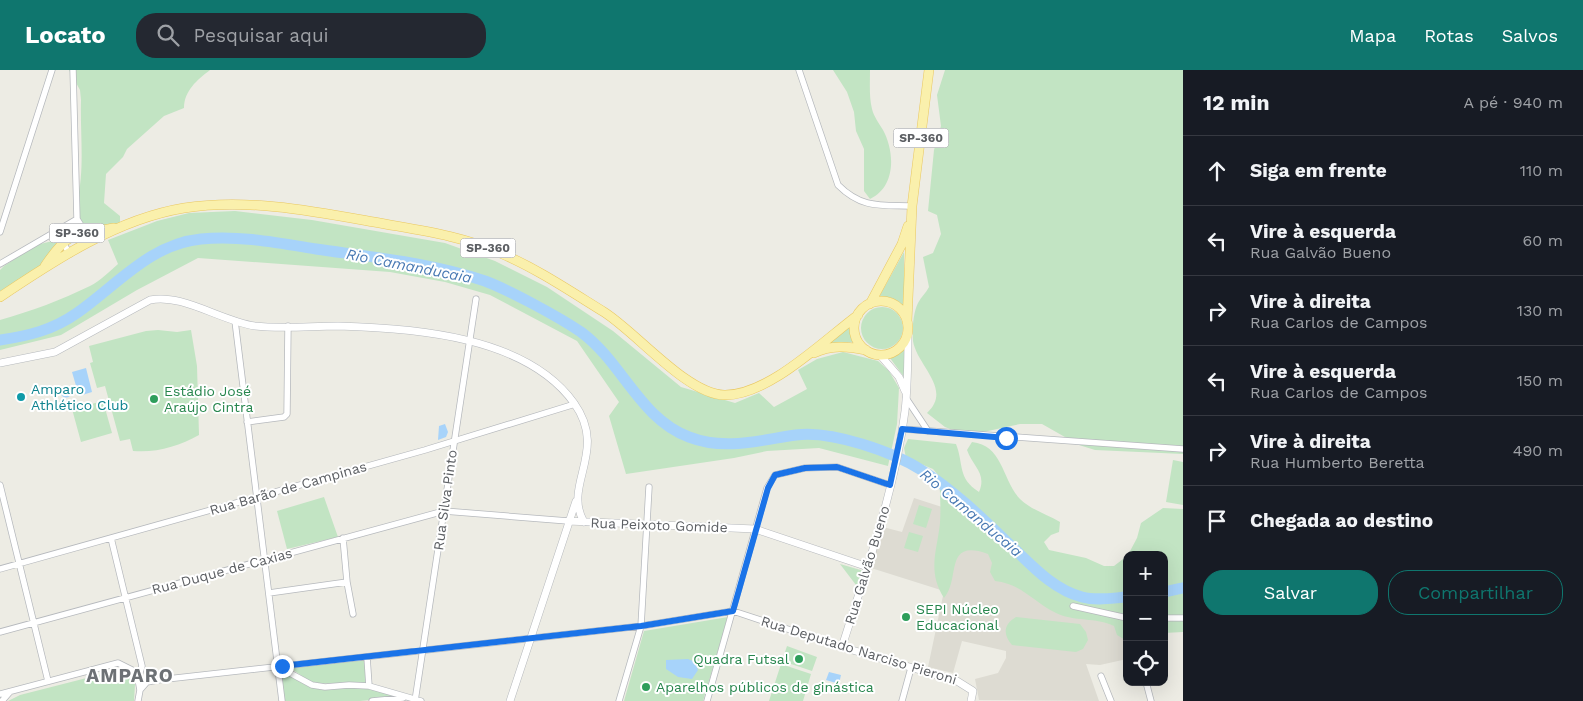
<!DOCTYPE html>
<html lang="pt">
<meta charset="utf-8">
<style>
body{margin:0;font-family:"Work Sans",sans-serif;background:#242831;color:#f1f3f6}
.controls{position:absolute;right:15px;bottom:15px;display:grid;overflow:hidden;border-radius:10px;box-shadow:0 5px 20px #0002}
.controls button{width:45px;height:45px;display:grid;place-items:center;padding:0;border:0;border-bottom:1px solid #363941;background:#171b24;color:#f1f3f6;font:25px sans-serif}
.stop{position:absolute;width:15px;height:15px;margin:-11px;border:4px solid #1a73e8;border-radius:50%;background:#fff}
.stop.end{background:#1a73e8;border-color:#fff;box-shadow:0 1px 5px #0008}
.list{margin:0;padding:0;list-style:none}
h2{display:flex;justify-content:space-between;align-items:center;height:65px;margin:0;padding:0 20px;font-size:21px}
h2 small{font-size:16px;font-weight:400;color:#9ea1a6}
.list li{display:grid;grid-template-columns:32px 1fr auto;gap:15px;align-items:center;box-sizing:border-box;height:70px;padding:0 20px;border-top:1px solid #363941}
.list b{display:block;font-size:19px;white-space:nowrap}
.list p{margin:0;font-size:16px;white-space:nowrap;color:#9ea1a6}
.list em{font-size:16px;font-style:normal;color:#9ea1a6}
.actions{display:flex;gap:10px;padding:15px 20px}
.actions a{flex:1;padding:11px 0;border:1px solid #0f766e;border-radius:20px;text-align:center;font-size:18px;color:#0f766e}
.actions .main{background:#0f766e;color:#fff}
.icon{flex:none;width:28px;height:28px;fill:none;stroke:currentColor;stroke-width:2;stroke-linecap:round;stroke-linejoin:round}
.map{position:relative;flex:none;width:1183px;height:631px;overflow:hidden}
header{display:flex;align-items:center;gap:30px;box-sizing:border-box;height:70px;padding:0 25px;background:#0f766e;color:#fff}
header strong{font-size:24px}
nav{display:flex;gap:28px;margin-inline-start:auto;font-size:18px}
.search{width:350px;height:45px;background:#242831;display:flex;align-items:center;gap:12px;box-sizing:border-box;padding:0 18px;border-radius:20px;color:#9ea1a6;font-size:19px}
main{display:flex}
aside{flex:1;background:#171b24}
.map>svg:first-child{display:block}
.education{fill:#dddbd2}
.green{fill:#c2e4c3}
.water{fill:#a7d3fa}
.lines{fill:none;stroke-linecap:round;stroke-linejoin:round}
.river{stroke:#a7d3fa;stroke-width:11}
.minor-casing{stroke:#b6b9bd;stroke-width:7}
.tertiary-casing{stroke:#b6b9bd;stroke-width:8}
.primary-casing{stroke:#e9c761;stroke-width:10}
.minor{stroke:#fff;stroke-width:5.5}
.tertiary{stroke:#fff;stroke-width:7}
.primary{stroke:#faf0ac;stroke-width:9}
.route{stroke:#1a73e8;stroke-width:6}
.culture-dot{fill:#0f9aa8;stroke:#fff;stroke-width:2}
.leisure-dot{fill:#2e9e5b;stroke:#fff;stroke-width:2}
.labels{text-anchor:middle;stroke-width:4;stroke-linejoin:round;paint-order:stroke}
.shield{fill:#fff;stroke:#8d8f92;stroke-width:1}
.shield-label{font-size:12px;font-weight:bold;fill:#5c5f63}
.culture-label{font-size:14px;fill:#0d838f;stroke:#fff;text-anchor:start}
.leisure-label{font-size:14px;fill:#27864d;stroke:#fff;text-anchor:start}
.street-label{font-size:14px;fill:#5c5f63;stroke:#fff}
.water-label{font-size:15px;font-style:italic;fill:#4879b3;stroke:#fff}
.district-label{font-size:19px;font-weight:bold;letter-spacing:1px;fill:#6d7175;stroke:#fff}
</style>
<header>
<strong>Locato</strong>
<div class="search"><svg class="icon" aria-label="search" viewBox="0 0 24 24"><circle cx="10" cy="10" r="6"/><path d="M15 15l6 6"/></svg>Pesquisar aqui</div>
<nav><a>Mapa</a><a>Rotas</a><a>Salvos</a></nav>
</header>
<main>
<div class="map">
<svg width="1183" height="631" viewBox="0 0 1183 631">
<rect width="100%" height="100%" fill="#edece4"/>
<path class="education" d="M914 428 945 438 992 478 1114 545 1127 576V589L1100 595 1086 594 1099 631 979 630 975 609 998 603 1006 588V581L962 571 953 603 928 597 944 521 868 497 879 456 902 462Z"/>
<path class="green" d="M69 0H210C197 10 184 21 184 38L164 46 127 79 123 87 106 104 104 133 120 146V152L107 161 69 174 46 195 0 224V200L4 196 36 175 65 168 79 155C80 148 76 138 77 132 85 99 80 64 81 30L80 20Z
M833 0H870C870 13 869 27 872 39 874 47 879 53 883 60 895 82 896 117 870 129L864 121V79L856 61 854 42 847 22Z
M945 0H1183V384L1095 380 1079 375 1042 354H1020L974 364H963L945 357 927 343C953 319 917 296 913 271 912 260 913 243 918 233 921 227 926 223 929 217L923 187 933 183 941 164 937 145 928 141 934 80 941 56 937 25Z
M235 141 312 150 445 173 495 191 547 217 613 261 681 317 735 333 759 323 774 337 807 319 798 300 817 289 843 282 878 291 889 301 899 318 897 354 888 396 819 378 767 381 734 388 626 404 609 346 619 332 577 271 490 225 445 212 390 202 198 188 137 220 61 265 0 280V250C32 241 61 230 90 216 100 211 110 201 118 194L108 170 157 151 189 143Z
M904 182V237C896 229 890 226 879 227Z
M861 258a21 21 0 1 1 42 0a21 21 0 1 1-42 0Z
M850 254 851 265 855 272 826 274Z
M158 260 177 262 191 260 197 296 199 365C179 376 157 383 133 381L130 369 120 371 105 316 97 318 90 293 93 292 89 276 146 261Z
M904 280V307L890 288Z
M103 331 112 363 81 372 72 339Z
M908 369 956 374C964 394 957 408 979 422 987 403 973 397 967 380L972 372C1003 375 1002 410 1020 429 1031 440 1047 444 1060 452L1059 462 1051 465 1044 472 1049 480 1086 488 1104 496H1114L1127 486V571L1117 565 1114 556C1096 547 1074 552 1056 543 1033 532 1022 514 995 511L990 502 992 493 988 484C943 468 961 509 944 528 927 501 937 481 940 453 941 438 940 421 939 406L933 399 906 388 904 378Z
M1173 390 1183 392V435L1166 432Z
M324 427 338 467 287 479 277 441Z
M919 435 932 439 926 458 913 454Z
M1163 438 1183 439V562L1164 563V485H1128L1137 468 1141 453Z
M909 462 923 466 918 482 904 478Z
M840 494 864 501 859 519Z
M728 547 703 631H624L644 561Z
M1016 547 1080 554 1086 562 1088 570 1083 579 1076 582 1012 575C1003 564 1003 555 1016 547Z
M787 576 817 587 812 601 782 591Z
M365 589 367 615 312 613 289 597Z
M781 594 811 604 803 631H769Z
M118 600 125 602 135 614 134 631H8L20 625Z
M281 601 312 617 368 618 400 627 360 631H284Z"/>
<path class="water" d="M86 298 92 322 79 326 72 302Z
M60.5 322a5.5 5.5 0 1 1 11 0a5.5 5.5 0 1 1-11 0Z
M445 354 448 362 446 367 438 370 439 356Z
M688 589 695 592 698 600 692 609 678 607 666 599V590Z
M829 602 841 605 839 614 826 610Z"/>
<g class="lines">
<path class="river" d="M0 270C28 266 53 260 77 243 117 215 150 174 201 169 239 165 279 173 316 179 371 187 432 193 485 211 509 220 559 247 581 262 622 292 640 349 689 367 725 381 760 370 796 365 831 360 894 382 923 401 953 420 981 447 1006 471 1029 492 1051 519 1082 527 1097 531 1112 528 1127 527
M1164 522 1183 518"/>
<g class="minor-casing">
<path id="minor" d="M73 0 77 149 87 165
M799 0 838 115C862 139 881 135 912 136
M0 162 52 0
M56 162 70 184
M0 194 77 149
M235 251 282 631
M906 328 928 361
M247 352 284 347 287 344 288 256
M902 359 1183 379
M0 415 48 611
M111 468 142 596 138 609 140 620 138 631
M0 499 425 380 575 334
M347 512 353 544
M269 523 347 512 343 468
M1073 536 1127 548
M1164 548H1183
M0 562 444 441 568 451
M367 587 369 616
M277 596 312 615 325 617 349 615 369 616 421 631
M1101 606 1111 631
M1146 612 1151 631
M140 620 147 612 158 610 641 556 733 541 842 577
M0 624 118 593 134 601 138 609
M2 631 9 623
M372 631 403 628
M415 631 476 229
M619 631 641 556 649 417
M707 631 767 418 775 405 805 398 837 397 890 415
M902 631 911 598"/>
</g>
<g class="tertiary-casing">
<path id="tertiary" d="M908 261C908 287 908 315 905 341 895 421 866 500 842 577L957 611 973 621 971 631
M880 285 899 307 905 321
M0 293 55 282 150 230C182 223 221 251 255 256 282 259 311 256 338 256 414 258 526 266 574 333 609 382 562 414 584 452
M568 451 755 459 868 497
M510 631 576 431"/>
</g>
<g class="primary-casing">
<path id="primary" d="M45 196C69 160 74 165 114 158
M0 227C55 190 117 149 184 138 247 128 313 141 374 152 417 160 460 165 500 183 536 198 570 221 604 242 637 263 687 324 724 325 768 326 823 271 858 245
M854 258a27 27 0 1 1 54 0a27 27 0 1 1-54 0Z
M870 234 902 174 908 156
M907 252 912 136 929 0
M814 283C831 275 847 276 866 280"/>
</g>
<use href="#minor" class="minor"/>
<use href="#tertiary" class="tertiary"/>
<use href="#primary" class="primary"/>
</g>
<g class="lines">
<path class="route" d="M282 596 641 556 733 541 768 418 775 405 805 398 837 397 890 415 902 359 1006 368"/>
</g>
<circle class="culture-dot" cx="21" cy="327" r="5"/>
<g class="leisure-dot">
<circle cx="154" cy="329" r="5"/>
<circle cx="906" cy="547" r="5"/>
<circle cx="799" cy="589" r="5"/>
<circle cx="646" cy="617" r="5"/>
</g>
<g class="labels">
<g class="shield">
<rect x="893.5" y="58.5" width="55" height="19" rx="4"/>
<rect x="49.5" y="153.5" width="55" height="19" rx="4"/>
<rect x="460.5" y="168.5" width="55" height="19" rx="4"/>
</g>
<g class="shield-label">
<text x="921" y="72">SP-360</text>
<text x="77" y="167">SP-360</text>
<text x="488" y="182">SP-360</text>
</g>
<g class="culture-label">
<text x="31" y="324">Amparo<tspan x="31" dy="16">Athlético Club</tspan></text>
</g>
<g class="leisure-label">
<text x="164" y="326">Estádio José<tspan x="164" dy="16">Araújo Cintra</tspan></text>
<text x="916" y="544">SEPI Núcleo<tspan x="916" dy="16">Educacional</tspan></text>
<text x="789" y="594" text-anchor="end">Quadra Futsal</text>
<text x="656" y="622">Aparelhos públicos de ginástica</text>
</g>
<g class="street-label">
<text transform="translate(288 418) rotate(-16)" y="5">Rua Barão de Campinas</text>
<text transform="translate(445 430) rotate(-82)" y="5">Rua Silva Pinto</text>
<text transform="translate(659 455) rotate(2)" y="5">Rua Peixoto Gomide</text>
<text transform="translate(867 495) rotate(-73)" y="5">Rua Galvão Bueno</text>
<text transform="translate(222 501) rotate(-15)" y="5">Rua Duque de Caxias</text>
<text transform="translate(859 580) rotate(17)" y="5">Rua Deputado Narciso Pieroni</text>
</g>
<g class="water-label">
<text transform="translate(409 196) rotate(11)" y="5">Rio Camanducaia</text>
<text transform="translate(971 443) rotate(40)" y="5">Rio Camanducaia</text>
</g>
<g class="district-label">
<text x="130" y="612">AMPARO</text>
</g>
</g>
</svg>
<div class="controls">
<button>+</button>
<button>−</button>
<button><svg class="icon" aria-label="locate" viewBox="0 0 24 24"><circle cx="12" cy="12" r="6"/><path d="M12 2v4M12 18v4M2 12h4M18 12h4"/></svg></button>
</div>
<div class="stop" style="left:1006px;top:368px"></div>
<div class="stop end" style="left:282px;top:596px"></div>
</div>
<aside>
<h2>12 min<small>A pé · 940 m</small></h2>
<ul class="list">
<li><svg class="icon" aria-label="ahead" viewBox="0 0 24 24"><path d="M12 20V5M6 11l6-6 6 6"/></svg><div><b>Siga em frente</b></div><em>110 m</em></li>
<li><svg class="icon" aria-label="left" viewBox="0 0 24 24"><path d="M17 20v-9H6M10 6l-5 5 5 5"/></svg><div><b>Vire à esquerda</b><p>Rua Galvão Bueno</p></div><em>60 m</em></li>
<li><svg class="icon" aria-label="right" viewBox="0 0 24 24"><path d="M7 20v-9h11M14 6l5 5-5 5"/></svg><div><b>Vire à direita</b><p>Rua Carlos de Campos</p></div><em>130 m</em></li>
<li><svg class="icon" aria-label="left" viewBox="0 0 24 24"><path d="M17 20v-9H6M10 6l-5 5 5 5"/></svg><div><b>Vire à esquerda</b><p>Rua Carlos de Campos</p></div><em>150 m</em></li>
<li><svg class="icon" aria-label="right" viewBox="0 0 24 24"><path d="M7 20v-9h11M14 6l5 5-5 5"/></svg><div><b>Vire à direita</b><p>Rua Humberto Beretta</p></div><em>490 m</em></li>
<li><svg class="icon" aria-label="arrive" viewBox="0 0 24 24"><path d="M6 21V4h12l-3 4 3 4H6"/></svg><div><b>Chegada ao destino</b></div></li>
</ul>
<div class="actions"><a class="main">Salvar</a><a>Compartilhar</a></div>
</aside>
</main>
